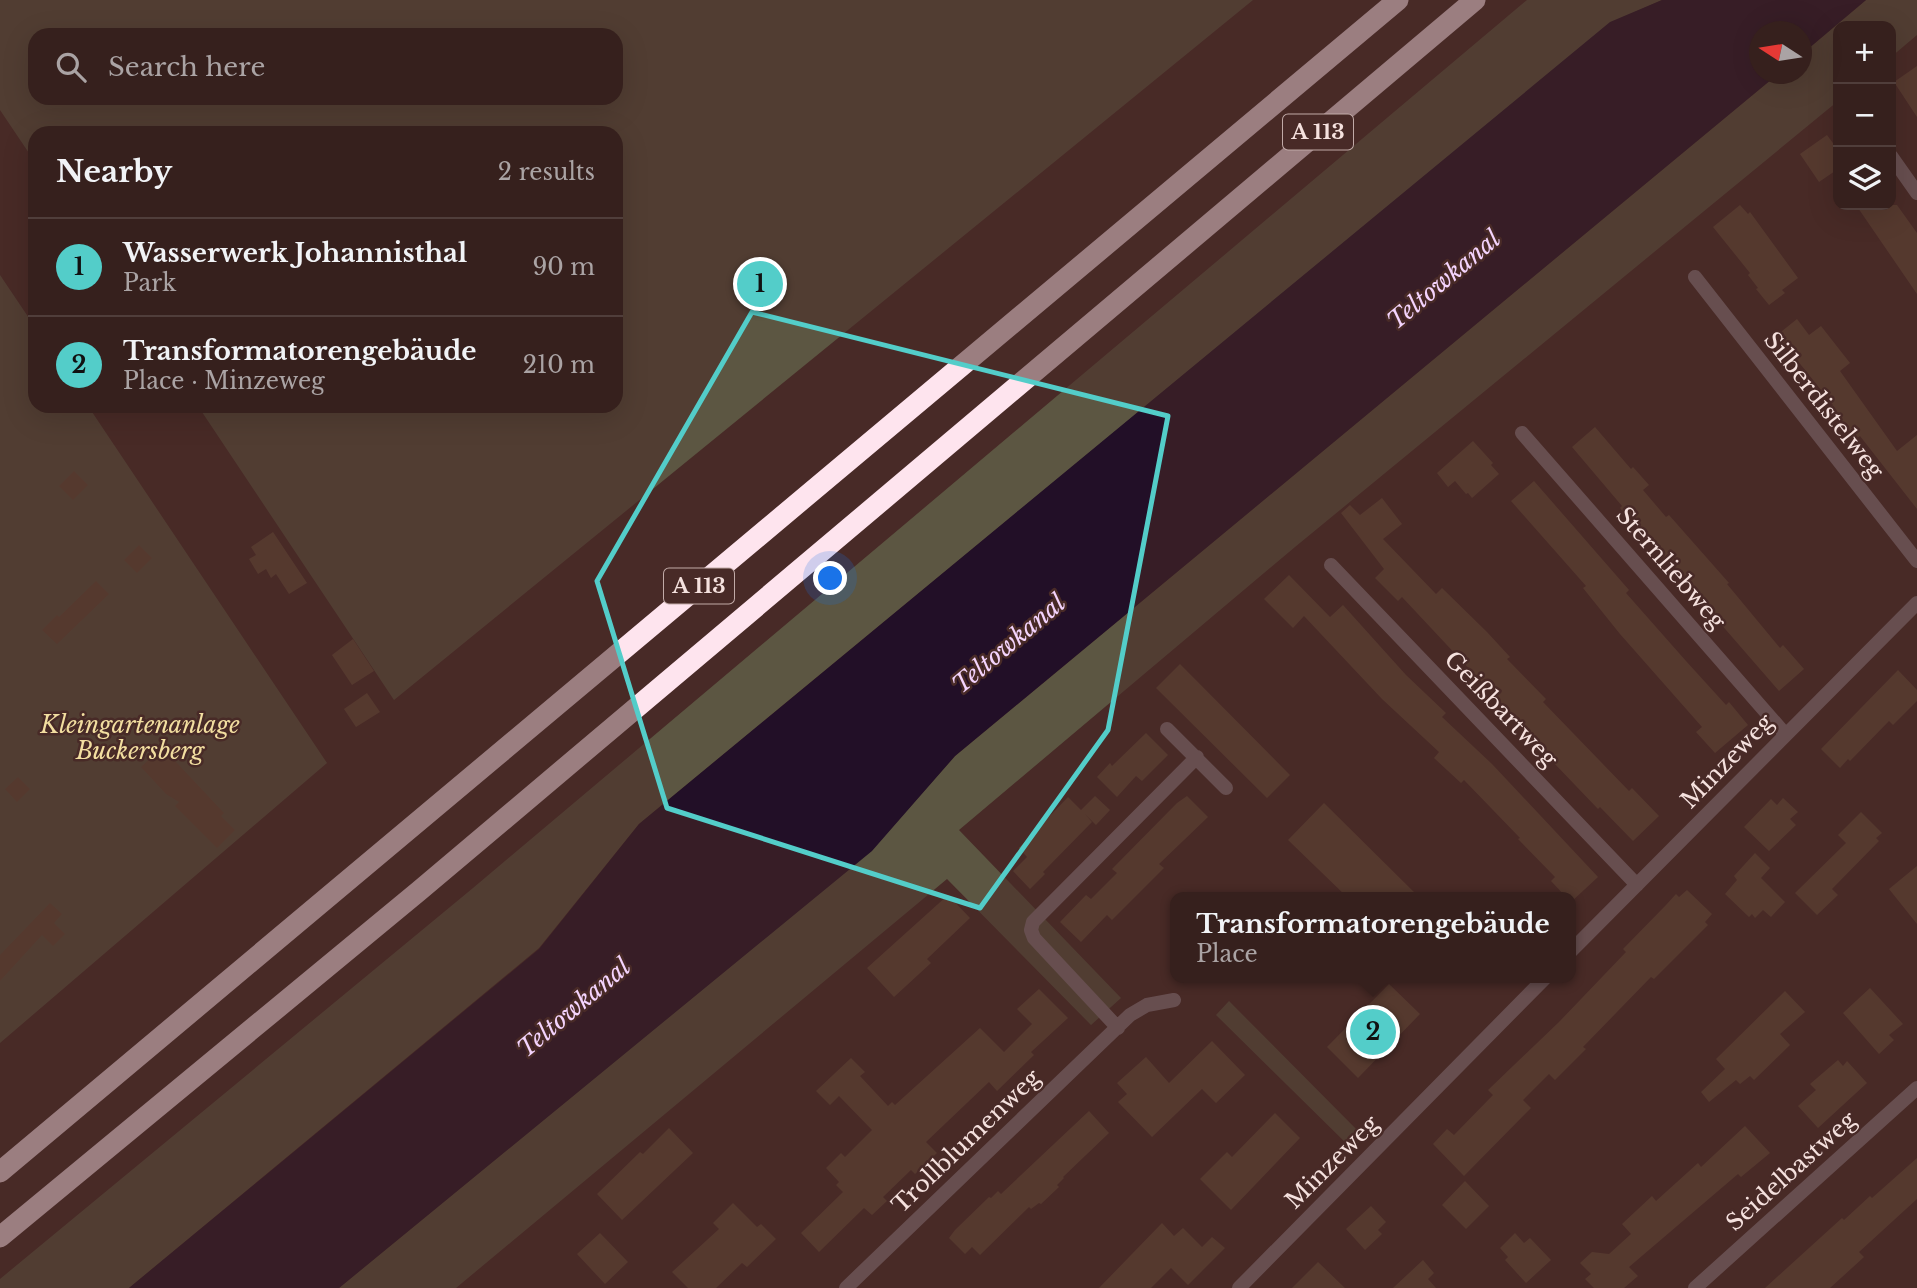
<!DOCTYPE html>
<meta charset="utf-8">
<style>
body{margin:0;font-family:"Libre Baskerville",serif;background:#3d2826;color:#f1f3f6}
.controls{position:absolute;right:21px;top:21px;display:grid;overflow:hidden;border-radius:14px;box-shadow:0 7px 28px #0002}
.controls button{width:63px;height:63px;display:grid;place-items:center;padding:0;border:0;border-bottom:2px solid #503e3b;background:#36201d;color:#f1f3f6;font:35px sans-serif}
.compass{position:absolute;left:1749px;top:21px;width:63px;height:63px;border-radius:50%;background:#36201d;box-shadow:0 7px 28px #0002;rotate:282deg}
.you{position:absolute;left:831px;top:579px;width:24px;height:24px;margin:-18px;border:5px solid #fff;border-radius:50%;background:#1a73e8;box-shadow:0 0 0 10px #1a73e833}
.badge{display:grid;place-items:center;width:46px;height:46px;border-radius:50%;background:#53cdc9;color:#111;font-size:23px;font-weight:700}
.pin{position:absolute;translate:-50% -50%;border:4px solid #fff;box-shadow:0 2px 7px #0006}
.popup{position:absolute;left:1170px;top:892px;width:406px;height:91px;box-sizing:border-box;display:grid;place-content:center;border-radius:14px;background:#36201d;filter:drop-shadow(0 2px 5px #0005);font-size:23px;white-space:nowrap;color:#aaa3a4}
.popup b{font-size:26px;color:#f1f3f6}
.popup::after{content:'';position:absolute;left:50%;top:100%;margin-left:-14px;border:14px solid transparent;border-top-color:#36201d}
.list{margin:0;padding:0;list-style:none}
h2{display:flex;justify-content:space-between;align-items:center;height:91px;margin:0;padding:0 28px;font-size:30px}
h2 small{font-size:23px;font-weight:400;color:#aaa3a4}
.list li{display:grid;grid-template-columns:46px 1fr auto;gap:21px;align-items:center;box-sizing:border-box;height:98px;padding:0 28px;border-top:2px solid #503e3b}
.list b{display:block;font-size:26px;white-space:nowrap}
.list p{margin:0;font-size:23px;white-space:nowrap;color:#aaa3a4}
.list em{font-size:23px;font-style:normal;color:#aaa3a4}
.icon{flex:none;width:38px;height:38px;fill:none;stroke:currentColor;stroke-width:2;stroke-linecap:round;stroke-linejoin:round}
.map{position:relative;flex:none;width:1917px;height:1288px;overflow:hidden}
.search{position:absolute;background:#36201d;box-shadow:0 7px 28px #0002;left:28px;top:28px;width:595px;height:77px;display:flex;align-items:center;gap:18px;box-sizing:border-box;padding:0 24px;border-radius:21px;color:#aaa3a4;font-size:26px}
.panel{position:absolute;background:#36201d;box-shadow:0 7px 28px #0002;left:28px;top:126px;width:595px;height:287px;border-radius:21px}
.map>svg:first-child{display:block}
.green{fill:#5c5642;fill-rule:evenodd}
.water{fill:#220f27}
.building{fill:#654c39}
.lines{fill:none;stroke-linecap:round;stroke-linejoin:round}
.minor{stroke:#8c7b82;stroke-width:14}
.motorway{stroke:#fee4ee;stroke-width:21}
.marked{fill:none;stroke:#53cdc9;stroke-width:5;stroke-linejoin:round}
.labels{text-anchor:middle;stroke-width:5;stroke-linejoin:round;paint-order:stroke}
.shield{fill:#482a27;stroke:#c1aaa7;stroke-width:2}
.shield-label{font-size:21px;font-weight:bold;fill:#f5e1de}
.street-label{font-size:23px;fill:#f5e1de;stroke:#482a27}
.park-label{font-size:23px;font-style:italic;fill:#f2dea0;stroke:#482a27}
.water-label{font-size:24px;font-style:italic;fill:#f4d4fd;stroke:#482a27}
</style>
<div class="map">
<svg width="1917" height="1288" viewBox="0 0 1917 1288">
<rect width="100%" height="100%" fill="#482a27"/>
<path class="green" d="M0 0H1253L394 700 198 406H616V133H35V162L0 110ZM35 35H616V98H35Z
M1527 0H1662L1610 23 639 824 539 948 129 1288H0V1279L473 888Z
M1866 0H1917V35L1891 57V26H1838V101L1295 547 959 830 1121 998 1091 1025 947 879 456 1288H339L871 851 955 756 1778 74H1801L1802 54Z
M0 275 35 327V406H88L327 763 0 1043Z
M1229 1001 1364 1137 1352 1149 1216 1015Z"/>
<path class="water" d="M1662 0H1866L1802 54 1801 32H1759V74H1778L955 756 872 851 339 1288H129L539 949 639 824 1610 22Z"/>
<path class="building" d="M1917 66V117L1894 82Z
M1827 135 1838 150V169L1819 182 1800 154Z
M1740 205 1748 214 1750 212 1798 278 1782 290 1785 293 1769 305 1756 289 1758 288 1748 275 1750 273 1713 227Z
M1856 205H1897L1917 233V294Z
M1797 319 1809 335 1821 326 1850 363 1840 371 1897 451 1917 435V509L1860 436 1854 440 1830 407 1833 405 1777 335Z
M1595 427 1631 469 1633 467 1649 485 1643 490 1666 517 1669 515 1729 583 1727 584 1780 648 1783 645 1804 669 1779 691 1620 508 1622 506 1572 447Z
M1473 441 1493 463 1491 465 1499 474 1472 498 1468 493 1466 494 1455 481 1448 487 1437 473Z
M74 471 88 485 73 500 59 486Z
M1534 481 1629 590 1626 593 1686 661 1726 705 1729 702 1748 725 1715 753 1696 732 1702 727 1620 634 1583 588 1586 586 1511 501Z
M1382 498 1402 524 1383 539 1436 594 1442 588 1487 632 1510 657 1507 659 1546 699 1543 702 1629 791 1632 788 1659 816 1633 841 1600 807 1598 809 1531 739 1533 737 1402 597 1398 601 1375 578 1384 569 1341 513 1350 505 1360 515Z
M273 532 307 583 289 594 276 574 271 578 266 569 258 574 249 559 256 555 251 547Z
M139 545 152 558 137 573 124 560Z
M1289 575 1330 617 1343 605 1406 675 1446 713 1442 717 1492 764 1598 877 1571 902V897H1566L1551 881 1555 877 1518 839 1520 838 1464 780 1461 783 1434 758 1439 752 1382 699 1304 616 1293 628 1264 599Z
M96 581 109 594 57 644 42 630 57 615 59 617Z
M353 639 374 671 352 685 332 655Z
M1180 664 1290 775 1267 798 1156 688Z
M1898 670 1917 690V701L1893 725 1889 721 1850 761 1848 759 1840 768 1821 749Z
M367 693 380 712 356 727 344 709Z
M1146 733 1168 755 1142 781 1136 776 1117 797 1097 777 1110 763 1112 766Z
M162 747 224 813 221 816 235 830 217 848 175 806 179 802 166 794 141 767Z
M18 777 30 789 17 802 5 789Z
M1095 796 1110 810 1096 825 1085 814 1092 822 1043 872 1045 874 1030 889 1013 871 1027 857 1019 848 1068 797 1081 810Z
M1187 796 1208 817 1159 864 1164 868 1112 920 1107 915 1081 942 1060 922 1086 895 1091 899 1117 873 1112 869 1177 803Z
M1783 798 1798 812 1790 819 1796 825 1769 851 1744 827 1771 799 1777 805Z
M1324 803 1419 897H1347L1288 840Z
M1861 812 1882 833 1876 838 1879 841 1832 889 1838 895 1817 915 1795 893 1846 843 1838 835Z
M1755 853 1770 868 1761 878 1785 902 1771 917 1763 910 1755 918 1752 914 1749 917 1725 894 1737 880 1734 876Z
M1917 866V924L1889 889Z
M1687 890 1712 914 1705 922 1708 925 1654 979 1651 977 1583 1047 1586 1049 1555 1080 1549 1074 1523 1100 1531 1108 1464 1176 1433 1144 1447 1129 1454 1135 1493 1095 1488 1090 1559 1022 1626 952 1623 949 1666 905 1676 894 1679 897Z
M948 895 970 918 927 959 931 963 894 997 867 968Z
M50 903 62 914 54 923 65 934 53 946 42 935 0 981V955Z
M1389 984 1420 1014 1358 1078 1327 1047Z
M1870 988 1903 1024 1889 1035 1894 1040 1879 1054 1843 1013Z
M1039 989 1068 1018 1031 1052 1034 1055 997 1091 989 1082 926 1142 937 1153 915 1174 911 1170 883 1197 887 1201 872 1215 864 1208 819 1252 801 1233 843 1192 836 1185 839 1182 826 1168 841 1153 845 1157 872 1130 839 1096 830 1105 816 1091 851 1058 865 1072 860 1076 888 1106 892 1102 895 1105 980 1028 1004 1052 1032 1024 1017 1009Z
M1785 991 1805 1012 1780 1034 1790 1045 1754 1080 1750 1076 1740 1084 1736 1080 1709 1102 1701 1092 1725 1069 1716 1059Z
M1212 1041 1245 1075 1216 1103 1202 1089 1152 1137 1118 1102 1127 1094 1117 1083 1146 1057 1169 1083Z
M1838 1060 1843 1066 1847 1061 1867 1083 1818 1128 1798 1106 1816 1090 1810 1084Z
M1089 1111 1109 1133 1063 1177 1064 1178 1057 1185 1059 1187 1041 1204 1039 1203 1031 1209 1029 1207 980 1255 972 1247 965 1254 949 1238 955 1230 989 1197 991 1198 998 1191 1001 1194Z
M1275 1113 1300 1138 1231 1210 1200 1179 1227 1152 1232 1157Z
M1745 1126 1770 1153 1741 1177 1738 1174 1629 1267 1638 1276 1624 1288H1594L1585 1279 1591 1274 1580 1263 1592 1252 1609 1254 1631 1234 1622 1224 1652 1196 1656 1201 1698 1163 1701 1167Z
M669 1128 693 1153 622 1220 597 1194 640 1152 643 1154Z
M1917 1158V1199L1859 1252 1864 1257 1830 1288H1765L1842 1218 1844 1220 1870 1196 1872 1198Z
M1465 1181 1489 1206 1466 1229 1442 1205Z
M733 1203 757 1227 761 1224 776 1239 747 1267 742 1263 716 1288H688L672 1272 719 1229 713 1223Z
M1371 1206 1386 1222 1378 1230 1382 1234 1365 1250 1346 1229Z
M1162 1223 1174 1236 1183 1228 1202 1247 1212 1237 1225 1248 1188 1285 1171 1268 1151 1288H1099Z
M600 1233 628 1262 605 1284 577 1254Z
M1515 1233 1524 1243 1530 1238 1551 1260 1526 1283 1505 1260 1508 1257 1500 1248Z
M1423 1260 1434 1273 1428 1279 1436 1288H1393Z
M1318 1262 1345 1288H1292Z"/>
<g class="lines">
<path class="minor" d="M1891 156 1917 193
M1695 277 1917 561
M1522 433 1785 734
M1331 565 1637 885
M1167 729 1226 788
M1571 951 1917 603
M1118 1028 1034 938 1031 930 1033 922 1197 757
M846 1288 1130 1015 1147 1005 1174 1000
M1239 1288 1545 978
M1695 1288 1917 1088"/>
<path class="motorway" d="M0 1172 1398 0
M0 1237 419 891 1475 0"/>
</g>
<path d="M0 0H1917V1288H0ZM752 312 1168 416 1108 730 980 908 667 808 597 581Z" fill="#482a27" fill-opacity=".55" fill-rule="evenodd"/>
<path class="marked" d="M752 312 1168 416 1108 730 980 908 667 808 597 581Z"/>
<g class="labels">
<g class="shield">
<rect x="1283" y="114.5" width="70" height="35" rx="5"/>
<rect x="664" y="568.5" width="70" height="35" rx="5"/>
</g>
<g class="shield-label">
<text x="1318" y="139">A 113</text>
<text x="699" y="593">A 113</text>
</g>
<g class="street-label">
<text transform="translate(1824 405) rotate(52)" y="8">Silberdistelweg</text>
<text transform="translate(1671 568) rotate(49)" y="8">Sternliebweg</text>
<text transform="translate(1501 709) rotate(46)" y="8">Geißbartweg</text>
<text transform="translate(1727 761) rotate(-46)" y="8">Minzeweg</text>
<text transform="translate(966 1141) rotate(-44)" y="8">Trollblumenweg</text>
<text transform="translate(1332 1162) rotate(-45)" y="8">Minzeweg</text>
<text transform="translate(1791 1171) rotate(-42)" y="8">Seidelbastweg</text>
</g>
<g class="park-label">
<text x="140" y="733">Kleingartenanlage<tspan x="140" dy="26">Buckersberg</tspan></text>
</g>
<g class="water-label">
<text transform="translate(1444 280) rotate(-40)" y="8">Teltowkanal</text>
<text transform="translate(1009 644) rotate(-40)" y="8">Teltowkanal</text>
<text transform="translate(574 1008) rotate(-40)" y="8">Teltowkanal</text>
</g>
</g>
</svg>
<div class="controls">
<button>+</button>
<button>−</button>
<button><svg class="icon" aria-label="layers" viewBox="0 0 24 24"><path d="M12 4l9 5-9 5-9-5zM3 14l9 5 9-5"/></svg></button>
</div>
<svg class="compass" viewBox="-18 -18 36 36"><path d="M0-13l5 13h-10z" fill="#e53935"/><path d="M0 13l5-13h-10z" fill="#aaa3a4"/></svg>
<div class="you"></div>
<div class="pin badge" style="left:760px;top:284px">1</div>
<div class="pin badge" style="left:1373px;top:1032px">2</div>
<div class="popup"><b>Transformatorengebäude</b>Place</div>
<div class="search"><svg class="icon" aria-label="search" viewBox="0 0 24 24"><circle cx="10" cy="10" r="6"/><path d="M15 15l6 6"/></svg>Search here</div>
<section class="panel">
<h2>Nearby<small>2 results</small></h2>
<ul class="list">
<li><span class="badge">1</span><div><b>Wasserwerk Johannisthal</b><p>Park</p></div><em>90 m</em></li>
<li><span class="badge">2</span><div><b>Transformatorengebäude</b><p>Place · Minzeweg</p></div><em>210 m</em></li>
</ul>
</section>
</div>
